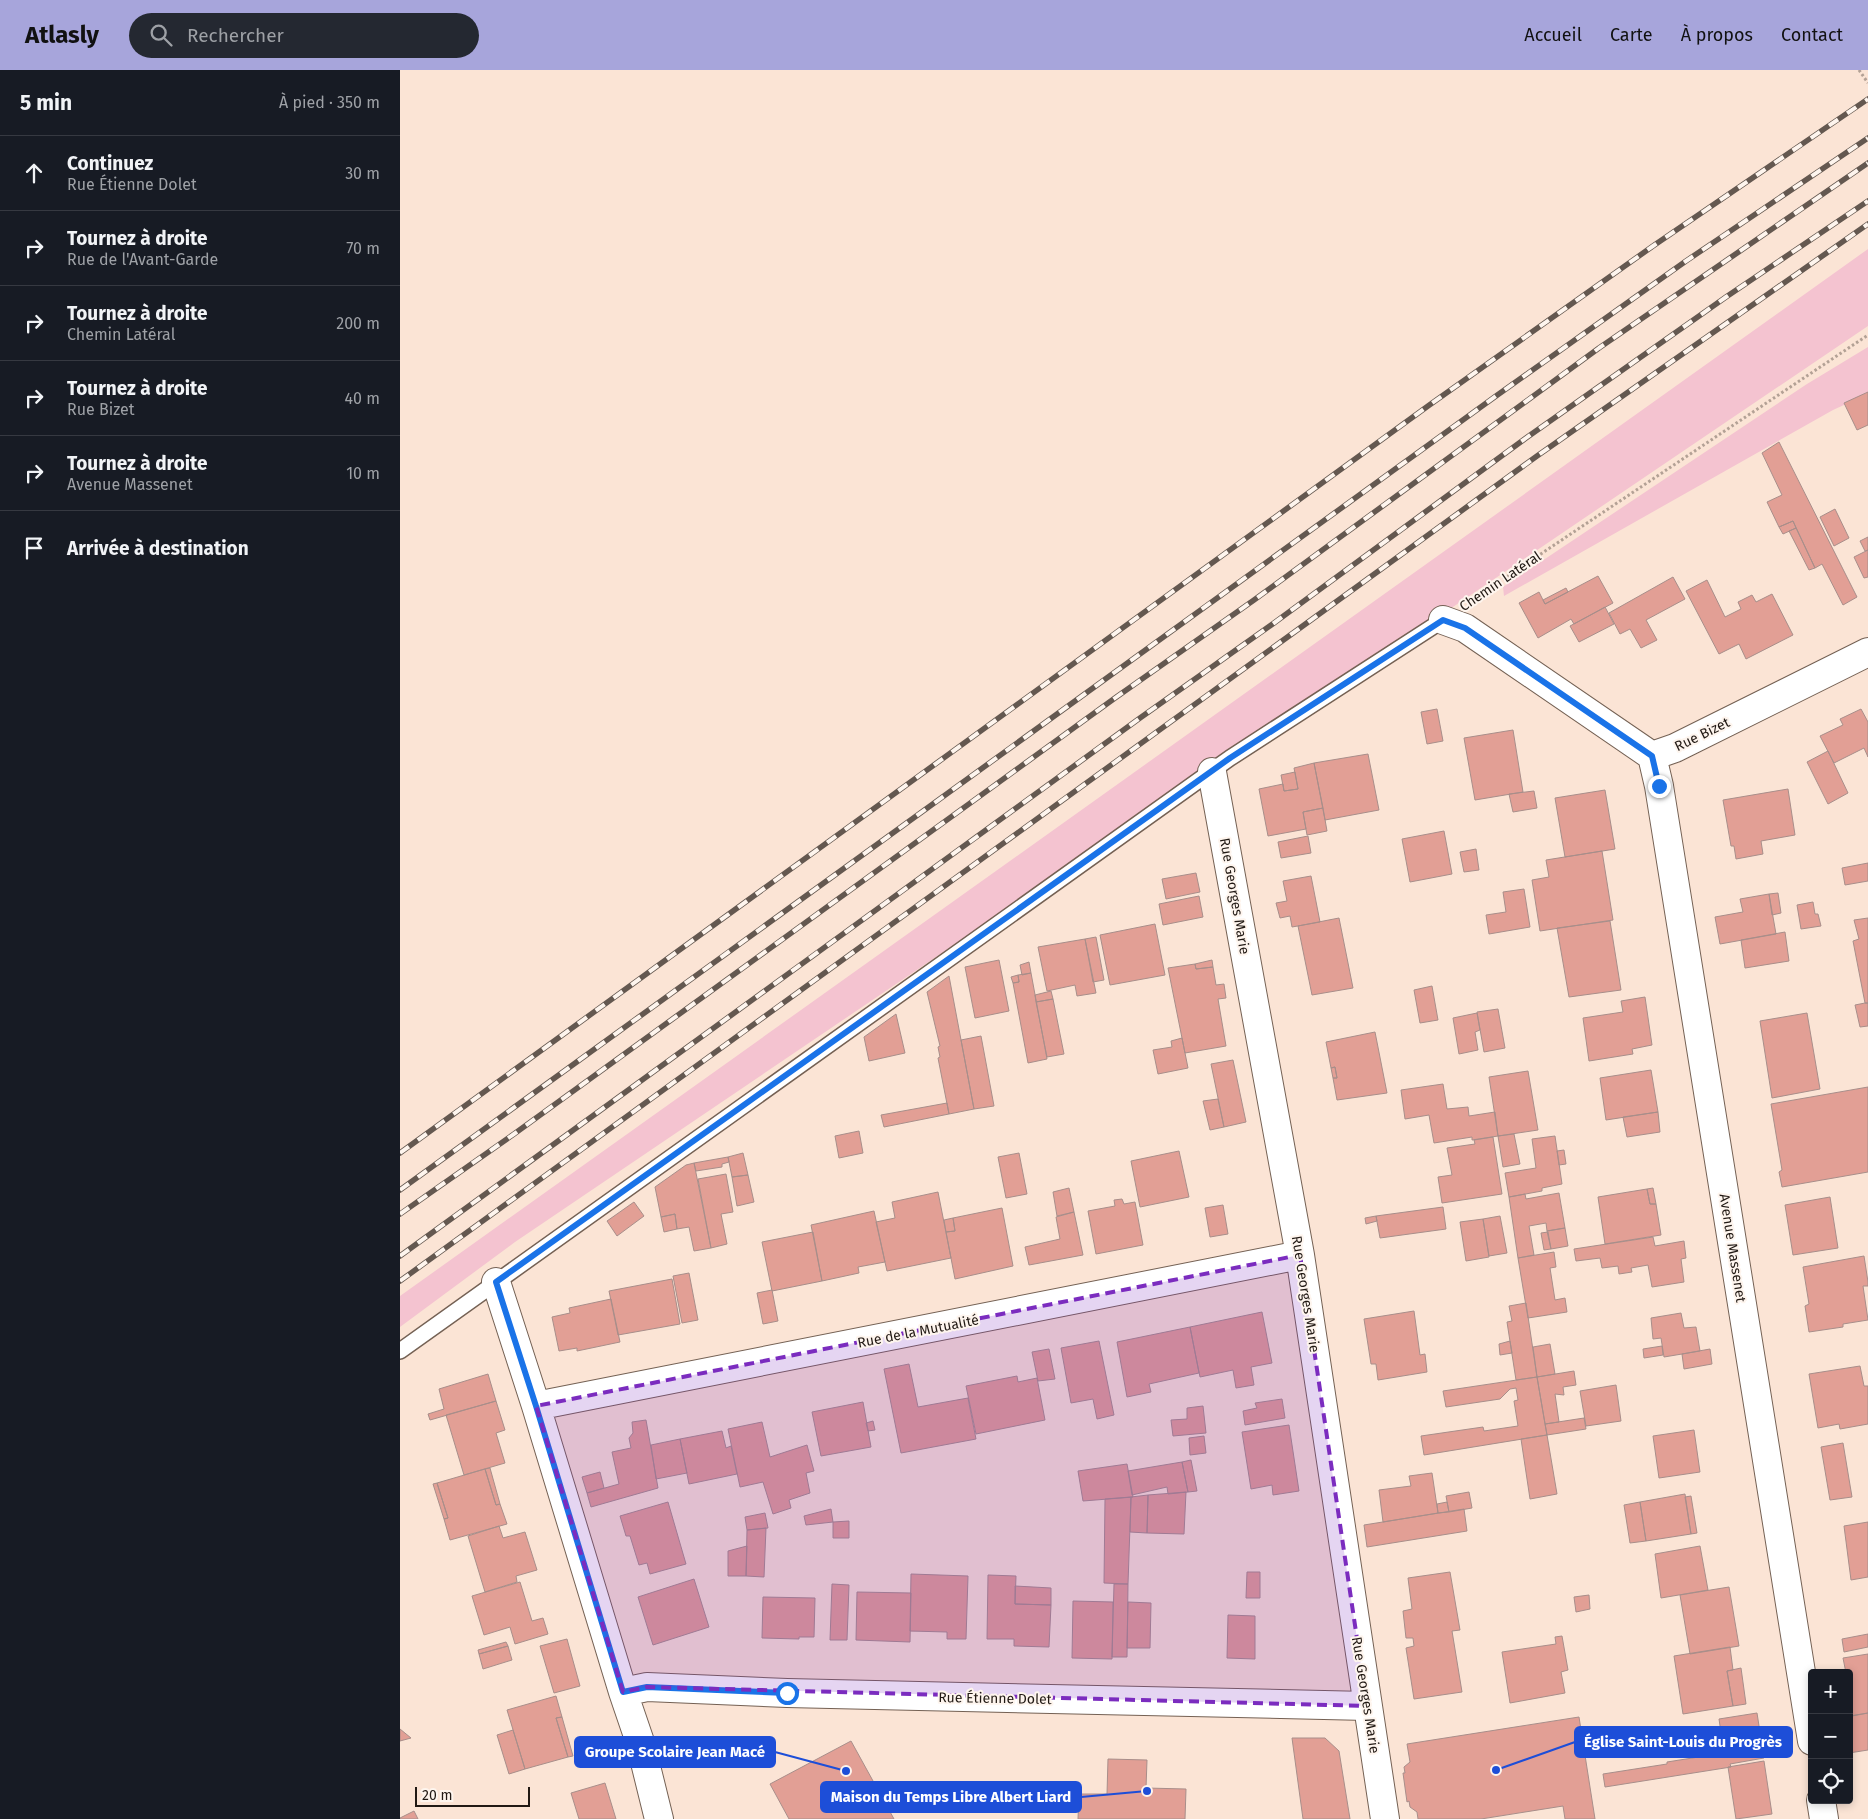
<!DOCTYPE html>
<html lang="fr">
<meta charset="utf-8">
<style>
body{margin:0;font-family:"Fira Sans",sans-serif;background:#242831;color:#f1f3f6}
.controls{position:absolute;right:15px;bottom:15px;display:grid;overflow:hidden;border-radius:5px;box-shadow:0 2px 8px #0003}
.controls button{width:45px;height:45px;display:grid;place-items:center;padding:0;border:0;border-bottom:1px solid #363941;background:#171b24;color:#f1f3f6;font:25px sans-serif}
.scale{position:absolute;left:15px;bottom:12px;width:115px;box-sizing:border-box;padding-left:5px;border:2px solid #211914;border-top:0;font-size:14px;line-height:18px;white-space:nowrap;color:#211914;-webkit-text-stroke:4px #fef5ee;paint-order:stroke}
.stop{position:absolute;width:15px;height:15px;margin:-11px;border:4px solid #1a73e8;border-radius:50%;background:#fff}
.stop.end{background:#1a73e8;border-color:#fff;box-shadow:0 1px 5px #0008}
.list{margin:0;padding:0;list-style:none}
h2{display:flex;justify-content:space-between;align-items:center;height:65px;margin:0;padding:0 20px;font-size:21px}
h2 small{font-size:16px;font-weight:400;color:#9ea1a6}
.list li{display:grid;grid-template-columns:32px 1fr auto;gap:15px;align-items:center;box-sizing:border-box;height:75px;padding:0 20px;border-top:1px solid #363941}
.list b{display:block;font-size:19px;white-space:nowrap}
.list p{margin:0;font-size:16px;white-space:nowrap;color:#9ea1a6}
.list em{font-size:16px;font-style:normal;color:#9ea1a6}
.icon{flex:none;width:28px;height:28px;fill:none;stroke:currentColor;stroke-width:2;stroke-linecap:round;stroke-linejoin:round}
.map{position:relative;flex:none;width:1468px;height:1749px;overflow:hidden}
header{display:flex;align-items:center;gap:30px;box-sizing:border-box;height:70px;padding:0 25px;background:#a7a5db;color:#111}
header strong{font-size:24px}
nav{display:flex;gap:28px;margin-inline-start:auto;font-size:18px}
.search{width:350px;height:45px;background:#242831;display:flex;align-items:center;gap:12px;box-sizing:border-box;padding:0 18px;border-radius:28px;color:#9ea1a6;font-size:19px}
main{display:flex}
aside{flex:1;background:#171b24}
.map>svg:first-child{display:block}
.green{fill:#f4c3d0}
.building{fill:#e29f95;stroke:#a88e8a}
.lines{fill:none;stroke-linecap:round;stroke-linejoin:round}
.lane-casing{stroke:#746154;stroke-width:18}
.street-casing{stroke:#746154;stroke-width:30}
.path{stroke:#b3a195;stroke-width:3;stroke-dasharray:2.5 2.5;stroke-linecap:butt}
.lane{stroke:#fff;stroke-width:15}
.street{stroke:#fff;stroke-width:28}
.rail-casing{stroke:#645850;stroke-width:5.5}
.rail{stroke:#fef5ee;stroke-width:4;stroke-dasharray:11;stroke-linecap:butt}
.route{stroke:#1a73e8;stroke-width:6}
.marked{fill:#7b2cbf;fill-opacity:0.2;stroke:#7b2cbf;stroke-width:4;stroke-dasharray:10 6;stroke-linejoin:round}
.labels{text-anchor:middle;stroke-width:4;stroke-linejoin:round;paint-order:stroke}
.street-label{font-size:14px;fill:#211914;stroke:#fef5ee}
.leader{fill:none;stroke:#1d4ed8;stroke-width:2}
.callout-dot{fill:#1d4ed8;stroke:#fef5ee;stroke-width:2}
.callout{fill:#1d4ed8;stroke:#1d4ed8;stroke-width:2}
.callout-label{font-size:15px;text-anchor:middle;font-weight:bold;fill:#fff}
</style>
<header>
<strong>Atlasly</strong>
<div class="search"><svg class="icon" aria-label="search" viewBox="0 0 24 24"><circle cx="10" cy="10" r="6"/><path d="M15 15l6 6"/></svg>Rechercher</div>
<nav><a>Accueil</a><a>Carte</a><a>À propos</a><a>Contact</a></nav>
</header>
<main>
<aside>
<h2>5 min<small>À pied · 350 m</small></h2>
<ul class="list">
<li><svg class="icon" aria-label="ahead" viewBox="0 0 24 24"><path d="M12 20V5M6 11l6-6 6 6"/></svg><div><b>Continuez</b><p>Rue Étienne Dolet</p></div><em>30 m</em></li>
<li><svg class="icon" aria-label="right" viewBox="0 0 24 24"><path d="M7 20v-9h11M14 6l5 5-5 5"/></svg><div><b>Tournez à droite</b><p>Rue de l'Avant-Garde</p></div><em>70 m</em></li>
<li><svg class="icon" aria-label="right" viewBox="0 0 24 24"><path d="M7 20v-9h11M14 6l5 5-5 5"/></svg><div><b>Tournez à droite</b><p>Chemin Latéral</p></div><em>200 m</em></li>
<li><svg class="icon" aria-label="right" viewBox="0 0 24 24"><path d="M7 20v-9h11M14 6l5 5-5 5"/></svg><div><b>Tournez à droite</b><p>Rue Bizet</p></div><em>40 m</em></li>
<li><svg class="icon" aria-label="right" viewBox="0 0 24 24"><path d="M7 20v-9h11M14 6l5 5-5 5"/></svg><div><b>Tournez à droite</b><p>Avenue Massenet</p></div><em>10 m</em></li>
<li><svg class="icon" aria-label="arrive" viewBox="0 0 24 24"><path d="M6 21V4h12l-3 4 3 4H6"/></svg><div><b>Arrivée à destination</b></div></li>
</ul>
</aside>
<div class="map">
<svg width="1468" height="1749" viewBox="0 0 1468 1749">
<rect width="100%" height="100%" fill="#fbe4d5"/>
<path class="green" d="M1468 179V256L115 1172 0 1257V1226Z
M1468 277V324L1433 340 1104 526 1103 517 1407 314Z"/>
<path class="building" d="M1468 322V355L1457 360 1444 333Z
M1379 372 1457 527 1443 535 1422 494 1415 498 1393 451 1379 457 1367 432 1382 425 1362 383Z
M1435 439 1449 468 1434 476 1420 447Z
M1393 451 1396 458 1383 464 1379 457Z
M1396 458 1415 498 1409 500 1389 461Z
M1468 467V480L1465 481 1460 471Z
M1468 480V507L1464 508 1454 487Z
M1198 506 1213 533 1174 554 1171 549 1138 568 1119 533 1139 522 1145 534Z
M1273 507 1285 529 1246 550 1257 570 1241 578 1230 559 1220 564 1209 543Z
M1307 510 1325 547 1341 539 1338 532 1352 525 1356 532 1372 524 1393 565 1346 589 1339 574 1319 584 1286 521Z
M1166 518 1168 522 1145 534 1143 530Z
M1205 537 1214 554 1179 572 1170 556Z
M1037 639 1043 671 1027 674 1021 642Z
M1461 639 1468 652V687L1464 678 1434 693 1420 666 1443 655 1440 649Z
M1113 660 1123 722 1075 730 1064 668Z
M1428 681 1448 723 1428 734 1407 692Z
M968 684 979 740 925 750 914 693Z
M914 693 923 738 903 742 906 759 868 766 859 719 883 714 884 721 898 719 894 698Z
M895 702 898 719 884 721 881 705Z
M1388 719 1395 765 1361 771 1363 784 1336 789 1334 776H1331L1323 730Z
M1205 720 1215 779 1165 787 1155 728Z
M1134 721 1137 738 1113 742 1109 724Z
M923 738 927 761 907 765 903 742Z
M1044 761 1052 804 1010 812 1002 769Z
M908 766 911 783 881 788 878 772Z
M1076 779 1079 800 1064 802 1060 782Z
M1202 781 1213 850 1140 861 1132 810 1149 807 1146 790Z
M1468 793V811L1445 815 1442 798Z
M796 803 800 822 766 829 762 809Z
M911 806 920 852 892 857 890 846 880 848 876 833 887 831 883 811Z
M1124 819 1130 857 1089 864 1086 845 1106 842 1103 822Z
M1378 823 1381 843 1372 845 1369 824Z
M1369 824 1376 864 1320 874 1315 847 1343 842 1340 829Z
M799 826 803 847 763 855 759 834Z
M1413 832 1415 844H1418L1421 856 1401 859 1397 835Z
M939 848 953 918 912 925 898 856Z
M1468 848V933H1465L1453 871 1459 869 1454 850Z
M1210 851 1221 920 1169 927 1157 858Z
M755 854 765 905 710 915 700 865Z
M1385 862 1389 891 1345 898 1341 870Z
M696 867 704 910 693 912 685 869Z
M685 869 696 923 677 926 675 915 647 921 638 877Z
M599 890 609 941 575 948 565 897Z
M812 890 813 897 796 899 795 894Z
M629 892 631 903 622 905 620 895Z
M795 894 796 899 813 897 816 915 824 914 826 928 818 929 826 976 785 983 768 898Z
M631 903 647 989 628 993 613 913 619 912 618 905Z
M618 905 619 912 613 913 611 907Z
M549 906 574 1039 549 1044 538 988 540 987 538 977 540 976 527 922Z
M1032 916 1038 950 1020 953 1014 920Z
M651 921 653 929 636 932 635 925Z
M1245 927 1252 975 1232 979 1233 984 1189 991 1183 948 1223 942 1221 931Z
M653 929 664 984 647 987 636 932Z
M1465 933H1468V956L1460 957 1455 935Z
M1098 939 1105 978 1084 982 1077 942Z
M1077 943 1080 960 1075 962 1078 980 1059 984 1053 948Z
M1407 943 1420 1019 1372 1028 1360 951Z
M496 944 505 983 469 991 464 967Z
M975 962 987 1023 937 1030 933 1008H937L935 997 931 998 926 972Z
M581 966 594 1036 574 1039 561 970Z
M782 968 788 998 758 1004 753 980 772 977 771 971Z
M833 990 846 1052 824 1057 811 994Z
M935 997 937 1008H933L931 998Z
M1251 1000 1258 1042 1206 1050 1200 1008Z
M1128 1001 1138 1060 1098 1066 1089 1007Z
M1043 1014 1047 1039 1068 1037 1069 1046 1095 1042 1098 1066 1072 1070V1067L1034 1073 1029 1045 1005 1049 1001 1020Z
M1468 1017V1102L1382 1117 1379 1102 1382 1100 1371 1034Z
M818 1029 824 1057 810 1060 803 1031Z
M547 1033 549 1044 484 1057 481 1045Z
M1258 1042 1260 1062 1227 1067 1223 1047Z
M459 1061 463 1083 439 1088 435 1066Z
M1114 1064 1120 1094 1103 1097 1098 1066Z
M1155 1066 1162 1114 1142 1118V1121L1109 1127 1105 1103 1136 1098 1132 1069Z
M1093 1067 1102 1124 1042 1133 1038 1107 1052 1105 1047 1078 1075 1074 1074 1070Z
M1164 1080 1166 1094 1159 1095 1157 1081Z
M779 1081 789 1127 740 1137 731 1091Z
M343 1083 348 1105 332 1107 328 1087Z
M619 1083 627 1124 606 1128 598 1087Z
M328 1087 329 1092 322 1094V1097L296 1101 294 1093Z
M294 1093 311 1178 294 1181 289 1157 277 1159 275 1144 261 1147 255 1117 286 1095Z
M326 1104 333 1142 321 1144 327 1174 311 1178 298 1109Z
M348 1105 354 1132 337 1136 332 1107Z
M669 1118 674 1142 657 1146 653 1122Z
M1253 1118 1256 1134H1250L1247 1119Z
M1247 1119 1250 1134H1256L1261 1165 1205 1174 1198 1127Z
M538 1122 551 1188 487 1201 476 1152 495 1148 492 1132Z
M1159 1123 1165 1158 1147 1161 1146 1153 1129 1156 1134 1185 1118 1188 1109 1127 1125 1124 1126 1129Z
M1430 1127 1438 1178 1393 1185 1385 1135Z
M722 1129 724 1134 735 1132 743 1175 696 1184 688 1141 715 1136 714 1130Z
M234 1132 244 1146 217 1166 207 1151Z
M823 1135 828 1164 810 1167 805 1138Z
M1043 1137 1046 1159 980 1168 976 1146Z
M602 1138 613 1196 555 1209 546 1162 555 1161 553 1148Z
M474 1141 485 1192 458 1197 459 1203 422 1211 411 1155Z
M674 1142 683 1185 629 1195 625 1177 660 1169 656 1147Z
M275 1144 277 1159 264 1162 261 1147Z
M976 1146 977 1151 966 1154 965 1148Z
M1100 1146 1107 1183 1089 1186 1083 1149Z
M553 1148 555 1161 546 1162 544 1150Z
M1083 1149 1089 1187 1066 1191 1060 1152Z
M1165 1158 1168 1176 1151 1179 1147 1161Z
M413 1162 422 1211 372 1221 362 1172Z
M1148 1162 1151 1179 1144 1180 1141 1163Z
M1253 1167 1255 1176 1284 1171 1286 1188 1281 1189 1284 1212 1252 1217 1248 1195 1231 1198 1232 1202 1219 1204 1218 1196 1202 1198 1200 1188 1176 1191 1174 1179Z
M1154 1182 1156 1197 1150 1198 1155 1230 1165 1228 1167 1242 1128 1248 1118 1188Z
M1464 1186 1468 1212V1216H1463L1468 1250 1443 1254V1257L1409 1262 1405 1236 1409 1234 1403 1197Z
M289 1203 298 1250 282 1253 273 1206Z
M272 1209 280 1254 218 1265 209 1221Z
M372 1220 378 1251 363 1254 357 1223Z
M211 1229 220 1272 177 1281V1278L159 1281 152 1247 170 1243 169 1238Z
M1126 1233 1137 1307 1116 1310 1107 1252 1112 1251 1109 1236Z
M1014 1241 1020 1285 1025 1284 1027 1302 978 1310 976 1294H971L964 1249Z
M862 1242 872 1293 851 1297 854 1315 836 1318 833 1300 800 1307 790 1257Z
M1281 1243 1284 1258 1296 1257 1300 1281 1264 1287 1261 1268 1253 1269 1251 1248Z
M790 1257 799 1303 749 1314 751 1322 727 1327 717 1272Z
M699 1271 714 1345 697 1349 693 1329 671 1333 661 1278Z
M1110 1271 1112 1283 1100 1285 1099 1274Z
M1150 1274 1155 1304 1137 1307 1133 1277Z
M1262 1276 1263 1285 1244 1288 1243 1279Z
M649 1279 655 1309 638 1311 632 1282Z
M1310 1279 1312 1294 1284 1299 1282 1284Z
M509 1294 518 1337 568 1328 576 1369 501 1383 484 1299Z
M1460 1296 1464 1316H1468V1354L1440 1359 1439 1354 1418 1358 1409 1304Z
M1174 1301 1176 1315 1163 1317 1164 1325 1155 1324 1159 1352 1145 1354 1137 1307Z
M88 1304 96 1331 30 1350 28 1344 44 1339 39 1319Z
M617 1306 618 1312 637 1308 645 1350 576 1364 566 1316Z
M1137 1307 1147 1365 1024 1385 1021 1366 1083 1357 1084 1361 1118 1356 1114 1331 1118 1330 1116 1318 1110 1319 1100 1329 1046 1337 1043 1321Z
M1216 1315 1221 1351 1186 1356 1180 1321Z
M882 1329 885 1348 845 1355 843 1341 857 1338 855 1333Z
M96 1331 105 1360 96 1363 105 1393 64 1405 46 1345Z
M463 1332 471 1377 421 1386 412 1342Z
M803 1336 806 1363 773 1366 771 1350 787 1349V1338Z
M1184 1348 1186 1359 1147 1365 1145 1354Z
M246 1350 258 1418 191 1437 187 1423 219 1414 212 1382 231 1378 229 1368 233 1363 232 1352Z
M473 1351 475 1360 468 1361 466 1353Z
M362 1352 370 1387 407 1375 414 1401 406 1403 410 1423 389 1430 391 1438 373 1444 363 1412 340 1417 328 1359Z
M889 1355 899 1421 873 1425 872 1415 851 1419 842 1362Z
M1294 1360 1300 1402 1259 1408 1253 1366Z
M322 1361 326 1378 331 1376 337 1404 289 1414 280 1369Z
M1147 1365 1157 1424 1130 1429 1121 1369Z
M804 1366 806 1383 790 1385 789 1368Z
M280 1369 287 1403 256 1409 251 1375Z
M1443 1373 1452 1427 1430 1430 1421 1377Z
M791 1390 797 1421 788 1422 782 1392Z
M782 1392 788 1422 768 1424 767 1417 732 1425 728 1401Z
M727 1394 733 1427 683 1431 678 1401Z
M90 1398 100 1434 96 1435 85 1399Z
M85 1399 96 1435 100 1434 107 1454 50 1470 44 1449 48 1448 37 1413Z
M200 1402 204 1418 187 1423 182 1407Z
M1032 1403 1038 1443 983 1452 979 1420 1011 1416 1009 1406Z
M37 1413 48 1448 44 1449 33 1414Z
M786 1422 784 1464 747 1463 748 1425Z
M1069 1422 1072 1438 1049 1442 1046 1426Z
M1285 1424 1291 1464 1246 1471 1240 1432Z
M748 1425 747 1463 730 1462 731 1427Z
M1291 1426 1297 1463 1291 1464 1285 1427Z
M731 1427 728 1514 704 1513 705 1429Z
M268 1432 286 1494 250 1504 247 1493 239 1495 230 1466H226L220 1446Z
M1047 1432 1049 1442 1038 1443 1037 1434Z
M1240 1432 1246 1471 1230 1473 1224 1435Z
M431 1439 433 1452 406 1455 404 1446Z
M1064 1439 1067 1461 967 1477 964 1455Z
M365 1443 368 1458 347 1460 345 1447Z
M449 1451V1468H433V1452Z
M1468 1452V1507L1451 1510 1444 1456Z
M99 1456 103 1468 125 1462 137 1500 116 1506 117 1512 85 1522 68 1466Z
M366 1458 364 1507 346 1506 347 1460Z
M347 1476 346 1506H328V1481Z
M1300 1476 1308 1520 1261 1528 1255 1484Z
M847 1502H860V1528H846Z
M1050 1502 1060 1560 1052 1561 1062 1622 1014 1629 1006 1578 1014 1576 1013 1568H1006L1003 1541 1012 1539 1008 1508Z
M511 1504 568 1506 566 1569H547V1562L510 1561Z
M588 1505 616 1506 615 1534 651 1535 649 1577 614 1576V1569H587Z
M294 1509 309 1557 253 1575 238 1527Z
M120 1512 132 1551 143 1548 148 1564 115 1574 110 1557 84 1565 72 1526Z
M432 1514 449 1515 447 1570H430Z
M714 1514H728L727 1587H712Z
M615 1516 651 1518V1535L615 1534Z
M1329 1517 1339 1576 1290 1584 1280 1525Z
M457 1522 511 1523 510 1572 456 1570Z
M1189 1525 1190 1539 1176 1542 1174 1527Z
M363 1527 415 1528 414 1567H399V1569L362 1568Z
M673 1531 713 1532 712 1589 672 1588Z
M728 1532 751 1533 750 1578H727Z
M828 1545 855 1546V1589L827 1588Z
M1468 1564V1577L1444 1582 1442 1569Z
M1162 1566 1168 1600 1161 1602 1165 1623 1110 1633 1102 1582 1156 1574 1155 1567Z
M167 1569 180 1616 154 1623 140 1576Z
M106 1572 108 1576 79 1584 78 1580Z
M108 1576 112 1590 83 1599 79 1584Z
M1330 1577 1333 1600 1327 1601 1333 1636 1283 1644 1274 1586Z
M1468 1584V1643L1452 1646 1449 1626V1603H1446L1443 1588Z
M1341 1598 1346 1634 1333 1636 1327 1601Z
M156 1626 162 1647 156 1648 168 1687 125 1699 107 1640Z
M1357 1643 1364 1688 1330 1694 1331 1697 1205 1717 1203 1704 1267 1694V1692L1324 1683 1319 1649Z
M1468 1643V1680L1449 1683V1646Z
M162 1647 173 1686 168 1687 156 1648Z
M1179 1647 1195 1749H1165L1163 1736 1081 1749H1018L1017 1742 1010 1737 1009 1731 1007 1732 1003 1703H1005L1004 1697 1010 1692 1007 1674Z
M0 1659 11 1668 0 1671Z
M113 1660 125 1699 109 1704 97 1665Z
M892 1668H925L939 1681 950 1749H903Z
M451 1671 494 1749H389L370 1714Z
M708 1689 747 1690 746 1718 786 1719 785 1749H678L679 1724H707Z
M1364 1691 1372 1744 1336 1749 1328 1697Z
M205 1713 216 1749H179L171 1723Z
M14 1741 18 1749H0V1748Z"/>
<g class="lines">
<g class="lane-casing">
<path id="lane" d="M0 1281 830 688 1043 550"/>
</g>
<g class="street-casing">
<path id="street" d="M1043 550 1065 558 1252 686
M1252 686 1259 716 1412 1671
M1252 686 1275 678 1468 582
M812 702 900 1185 985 1749
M96 1212 136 1336 223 1622 240 1672 259 1749
M136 1336 900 1185
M223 1622 247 1617 387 1623 967 1636
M1421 1730 1424 1749"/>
</g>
<path class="path" d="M1459 0 1468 13
M1078 526 1468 265"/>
<use href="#lane" class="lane"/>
<use href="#street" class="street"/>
<g class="rail-casing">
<path id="rail" d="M0 1083 1028 336 1253 176 1468 29
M0 1120 1096 326 1286 191 1468 68
M0 1144 114 1064 715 628 854 530 1199 278 1468 93
M0 1186 740 648 874 553 1126 368 1326 227 1468 131
M0 1211 1137 386 1468 154"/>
</g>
<use href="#rail" class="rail"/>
</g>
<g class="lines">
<path class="route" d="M387 1623 247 1617 223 1622 136 1336 96 1212 830 688 1043 550 1065 558 1252 686 1259 716"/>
</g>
<path class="marked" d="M900 1185 967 1636 247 1617 223 1622 136 1336Z"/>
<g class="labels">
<g class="street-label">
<text transform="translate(1100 511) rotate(-34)" y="5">Chemin Latéral</text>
<text transform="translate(1302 664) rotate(-26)" y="5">Rue Bizet</text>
<text transform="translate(835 826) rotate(80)" y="5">Rue Georges Marie</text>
<text transform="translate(1333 1178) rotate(81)" y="5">Avenue Massenet</text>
<text transform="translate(906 1224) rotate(81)" y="5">Rue Georges Marie</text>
<text transform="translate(518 1261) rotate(-11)" y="5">Rue de la Mutualité</text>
<text transform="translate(966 1625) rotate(81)" y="5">Rue Georges Marie</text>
<text transform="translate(595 1628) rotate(1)" y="5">Rue Étienne Dolet</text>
</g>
</g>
<path class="leader" d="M1096 1700L1175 1672M446 1701L375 1682M747 1721L681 1727"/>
<g class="callout-dot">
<circle cx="1096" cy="1700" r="5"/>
<circle cx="446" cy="1701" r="5"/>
<circle cx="747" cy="1721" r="5"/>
</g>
<g class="callout">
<rect x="1175" y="1657" width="217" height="30" rx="5"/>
<rect x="175" y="1667" width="200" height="30" rx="5"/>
<rect x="421" y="1712" width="260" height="30" rx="5"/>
</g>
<g class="callout-label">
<text x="1283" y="1677">Église Saint-Louis du Progrès</text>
<text x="275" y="1687">Groupe Scolaire Jean Macé</text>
<text x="551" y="1732">Maison du Temps Libre Albert Liard</text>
</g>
</svg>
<div class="controls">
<button>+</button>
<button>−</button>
<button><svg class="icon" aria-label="locate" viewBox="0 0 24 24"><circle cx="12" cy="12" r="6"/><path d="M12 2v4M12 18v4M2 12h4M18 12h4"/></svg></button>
</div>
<div class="scale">20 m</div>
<div class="stop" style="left:387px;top:1623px"></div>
<div class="stop end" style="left:1259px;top:716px"></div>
</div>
</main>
